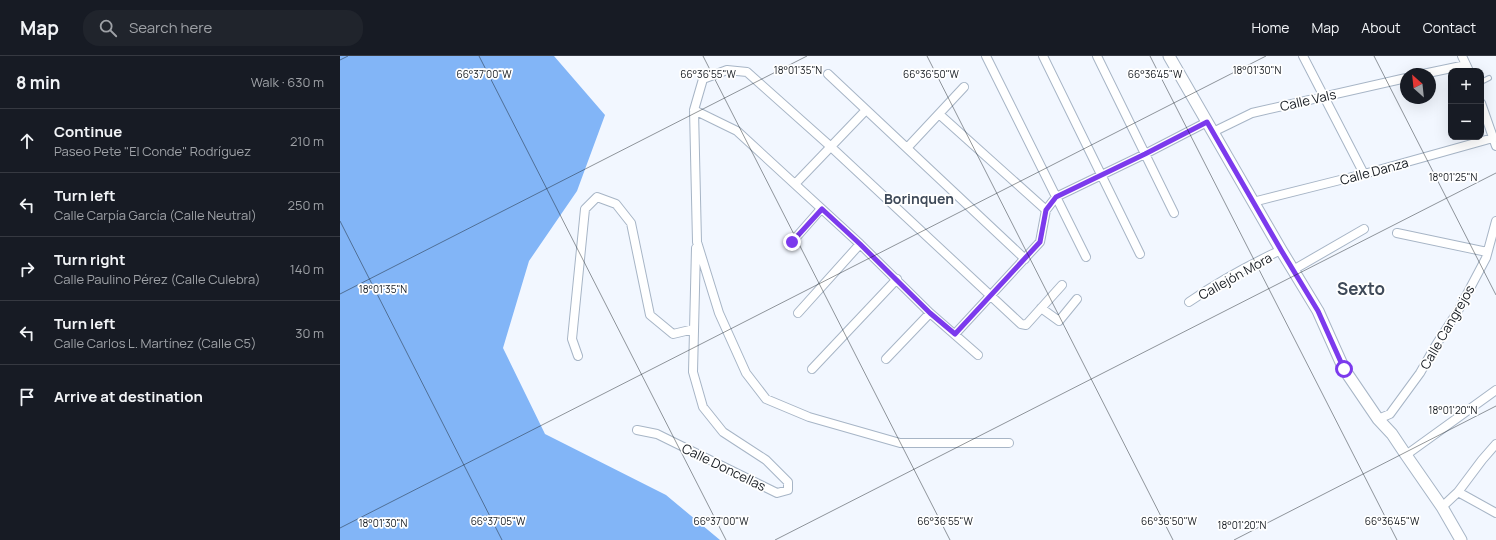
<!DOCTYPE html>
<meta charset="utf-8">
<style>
body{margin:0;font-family:Manrope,sans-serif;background:#20242c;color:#f1f3f6}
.controls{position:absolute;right:12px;top:12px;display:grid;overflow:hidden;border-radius:8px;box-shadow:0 4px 16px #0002}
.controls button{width:36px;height:36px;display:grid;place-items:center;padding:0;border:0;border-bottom:1px solid #363941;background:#171b24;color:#f1f3f6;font:20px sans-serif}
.compass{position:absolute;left:1060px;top:12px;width:36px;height:36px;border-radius:50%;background:#171b24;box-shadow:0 4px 16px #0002;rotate:333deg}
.stop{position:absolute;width:12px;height:12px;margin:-9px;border:3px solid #7c3aed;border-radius:50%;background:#fff}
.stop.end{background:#7c3aed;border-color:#fff;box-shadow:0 1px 4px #0008}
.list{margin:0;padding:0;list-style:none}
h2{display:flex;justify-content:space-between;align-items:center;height:52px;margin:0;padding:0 16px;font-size:17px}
h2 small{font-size:13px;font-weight:400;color:#9ea1a6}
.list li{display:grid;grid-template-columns:26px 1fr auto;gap:12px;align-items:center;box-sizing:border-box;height:64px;padding:0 16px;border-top:1px solid #363941}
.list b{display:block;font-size:15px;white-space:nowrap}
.list p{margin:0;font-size:13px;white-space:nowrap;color:#9ea1a6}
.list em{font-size:13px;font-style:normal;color:#9ea1a6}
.icon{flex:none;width:22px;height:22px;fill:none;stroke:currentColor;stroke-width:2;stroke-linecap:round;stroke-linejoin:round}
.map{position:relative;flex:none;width:1156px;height:484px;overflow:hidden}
header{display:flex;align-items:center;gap:24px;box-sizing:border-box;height:56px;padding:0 20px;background:#171b24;border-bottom:1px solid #363941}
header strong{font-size:19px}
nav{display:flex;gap:22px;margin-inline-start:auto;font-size:14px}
.search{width:280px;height:36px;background:#20242c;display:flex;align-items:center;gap:10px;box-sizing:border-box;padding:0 14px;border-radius:16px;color:#9ea1a6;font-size:15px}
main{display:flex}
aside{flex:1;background:#171b24}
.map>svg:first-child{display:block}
.forest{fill:#82b5f7}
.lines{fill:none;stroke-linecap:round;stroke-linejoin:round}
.lane-casing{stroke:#a7b5c6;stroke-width:6}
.street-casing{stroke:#a7b5c6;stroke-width:10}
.secondary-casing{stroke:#a7b5c6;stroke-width:13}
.lane{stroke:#fff;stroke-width:4}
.street{stroke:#fff;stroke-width:8}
.secondary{stroke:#fff;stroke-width:11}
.route{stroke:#7c3aed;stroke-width:5}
.ticks{fill:none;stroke:#151a20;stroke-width:1;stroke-opacity:0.45}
.labels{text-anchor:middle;stroke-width:3.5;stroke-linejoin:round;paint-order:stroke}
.street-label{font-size:13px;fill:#151a20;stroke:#fff}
.neighbourhood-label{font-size:14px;font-weight:bold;fill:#3f4a59;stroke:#fff}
.district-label{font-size:17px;font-weight:bold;fill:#3f4a59;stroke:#fff}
.ticks-label{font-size:10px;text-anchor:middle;fill:#151a20;stroke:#fff;stroke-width:3.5;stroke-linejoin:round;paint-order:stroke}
</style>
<header>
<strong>Map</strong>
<div class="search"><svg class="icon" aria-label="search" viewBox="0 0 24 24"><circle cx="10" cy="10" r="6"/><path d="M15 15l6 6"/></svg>Search here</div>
<nav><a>Home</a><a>Map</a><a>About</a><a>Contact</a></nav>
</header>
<main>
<aside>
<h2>8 min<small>Walk · 630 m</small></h2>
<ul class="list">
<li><svg class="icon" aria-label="ahead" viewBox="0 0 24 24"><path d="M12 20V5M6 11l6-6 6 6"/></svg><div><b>Continue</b><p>Paseo Pete &quot;El Conde&quot; Rodríguez</p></div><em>210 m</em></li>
<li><svg class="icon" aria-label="left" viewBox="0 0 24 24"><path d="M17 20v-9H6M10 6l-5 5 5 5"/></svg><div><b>Turn left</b><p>Calle Carpía García (Calle Neutral)</p></div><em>250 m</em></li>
<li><svg class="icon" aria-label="right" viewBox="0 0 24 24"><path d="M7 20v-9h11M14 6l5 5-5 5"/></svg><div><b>Turn right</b><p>Calle Paulino Pérez (Calle Culebra)</p></div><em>140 m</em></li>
<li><svg class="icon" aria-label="left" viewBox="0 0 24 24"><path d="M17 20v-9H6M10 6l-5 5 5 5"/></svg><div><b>Turn left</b><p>Calle Carlos L. Martínez (Calle C5)</p></div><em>30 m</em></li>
<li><svg class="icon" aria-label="arrive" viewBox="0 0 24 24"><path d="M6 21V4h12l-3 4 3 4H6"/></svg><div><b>Arrive at destination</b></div></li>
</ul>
</aside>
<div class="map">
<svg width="1156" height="484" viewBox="0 0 1156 484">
<rect width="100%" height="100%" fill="#f2f7ff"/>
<path class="forest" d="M0 0H214L265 59 237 135 189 205 163 292 205 378 326 439 380 484H0Z"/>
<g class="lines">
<g class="lane-casing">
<path id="lane" d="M1141 26 1149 22"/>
</g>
<g class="street-casing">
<path id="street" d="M646 0 746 201
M703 0 800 198
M757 0 834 157
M963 0 1024 118
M1122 0 1129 15
M488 18 685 203
M1083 18 1126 9
M1141 47 1156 90
M354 54 397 75 520 188 590 257 638 299
M599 58 706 154
M873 76 912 57 1066 22
M567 92 624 31
M455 128 526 54
M913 146 1024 118 1153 82
M1057 177 1147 196
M452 186 481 153
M953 214 1024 173
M849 246C878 226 909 209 941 194
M701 252 719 265 737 243
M458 257 520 188
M615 278 700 186 706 154 716 141 805 98 867 66
M238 300 232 283 245 153 257 141 276 148 291 167 310 259 333 278 354 273
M546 303 590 257
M472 313 557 223
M1038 363 1050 358 1080 317 1096 289 1118 255 1146 202 1156 165
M297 374 317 378 437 437 448 434V426L426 404 383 376 363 351 353 316 356 192
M669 387H560L469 361 426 343 406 317 379 257 357 186 354 54 363 23 387 14 407 16 490 90 681 268 686 269 722 229
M1066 399 1156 334
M1118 436 1156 457
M1102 451 1118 436 1142 404 1156 388"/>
</g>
<g class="secondary-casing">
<path id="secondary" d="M829 0 941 194 978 255 1004 313 1038 363 1052 378 1066 399 1102 451 1121 484"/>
</g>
<use href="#lane" class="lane"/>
<use href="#street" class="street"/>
<use href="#secondary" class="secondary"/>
</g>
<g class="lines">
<path class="route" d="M452 186 482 153 520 188 590 257 615 278 700 186 706 154 716 141 805 98 867 66 941 194 978 255 1004 313"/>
</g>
<path class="ticks" d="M139 0 386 484M363 0 610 484M587 0 833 484M810 0 1057 484M1034 0 1156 239M0 4 8 0M0 165 162 484M0 238 467 0M0 472 926 0M435 484 1156 117M894 484 1156 350"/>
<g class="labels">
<g class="street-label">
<text transform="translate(968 44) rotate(-13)" y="5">Calle Vals</text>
<text transform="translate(1034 115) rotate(-15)" y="5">Calle Danza</text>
<text transform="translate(895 220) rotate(-29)" y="5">Callejón Mora</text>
<text transform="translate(1107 271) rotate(-60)" y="5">Calle Cangrejos</text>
<text transform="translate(384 411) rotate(26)" y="5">Calle Doncellas</text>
</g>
<g class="neighbourhood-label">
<text x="579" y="148">Borinquen</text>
</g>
<g class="district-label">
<text x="1021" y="239">Sexto</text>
</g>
</g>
<g class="ticks-label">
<text x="458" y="18">18°01'35"N</text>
<text x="917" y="18">18°01'30"N</text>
<text x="144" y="22">66°37'00"W</text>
<text x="368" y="22">66°36'55"W</text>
<text x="591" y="22">66°36'50"W</text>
<text x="815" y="22">66°36'45"W</text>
<text x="1113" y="125">18°01'25"N</text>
<text x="43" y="237">18°01'35"N</text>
<text x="1113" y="358">18°01'20"N</text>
<text x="158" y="469">66°37'05"W</text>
<text x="381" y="469">66°37'00"W</text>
<text x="605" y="469">66°36'55"W</text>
<text x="829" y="469">66°36'50"W</text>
<text x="1052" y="469">66°36'45"W</text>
<text x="43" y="471">18°01'30"N</text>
<text x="902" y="473">18°01'20"N</text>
</g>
</svg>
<div class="controls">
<button>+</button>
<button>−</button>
</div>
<svg class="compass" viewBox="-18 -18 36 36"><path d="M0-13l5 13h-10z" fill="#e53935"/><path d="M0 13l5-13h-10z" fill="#9ea1a6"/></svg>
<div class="stop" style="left:1004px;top:313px"></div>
<div class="stop end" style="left:452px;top:186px"></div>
</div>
</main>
